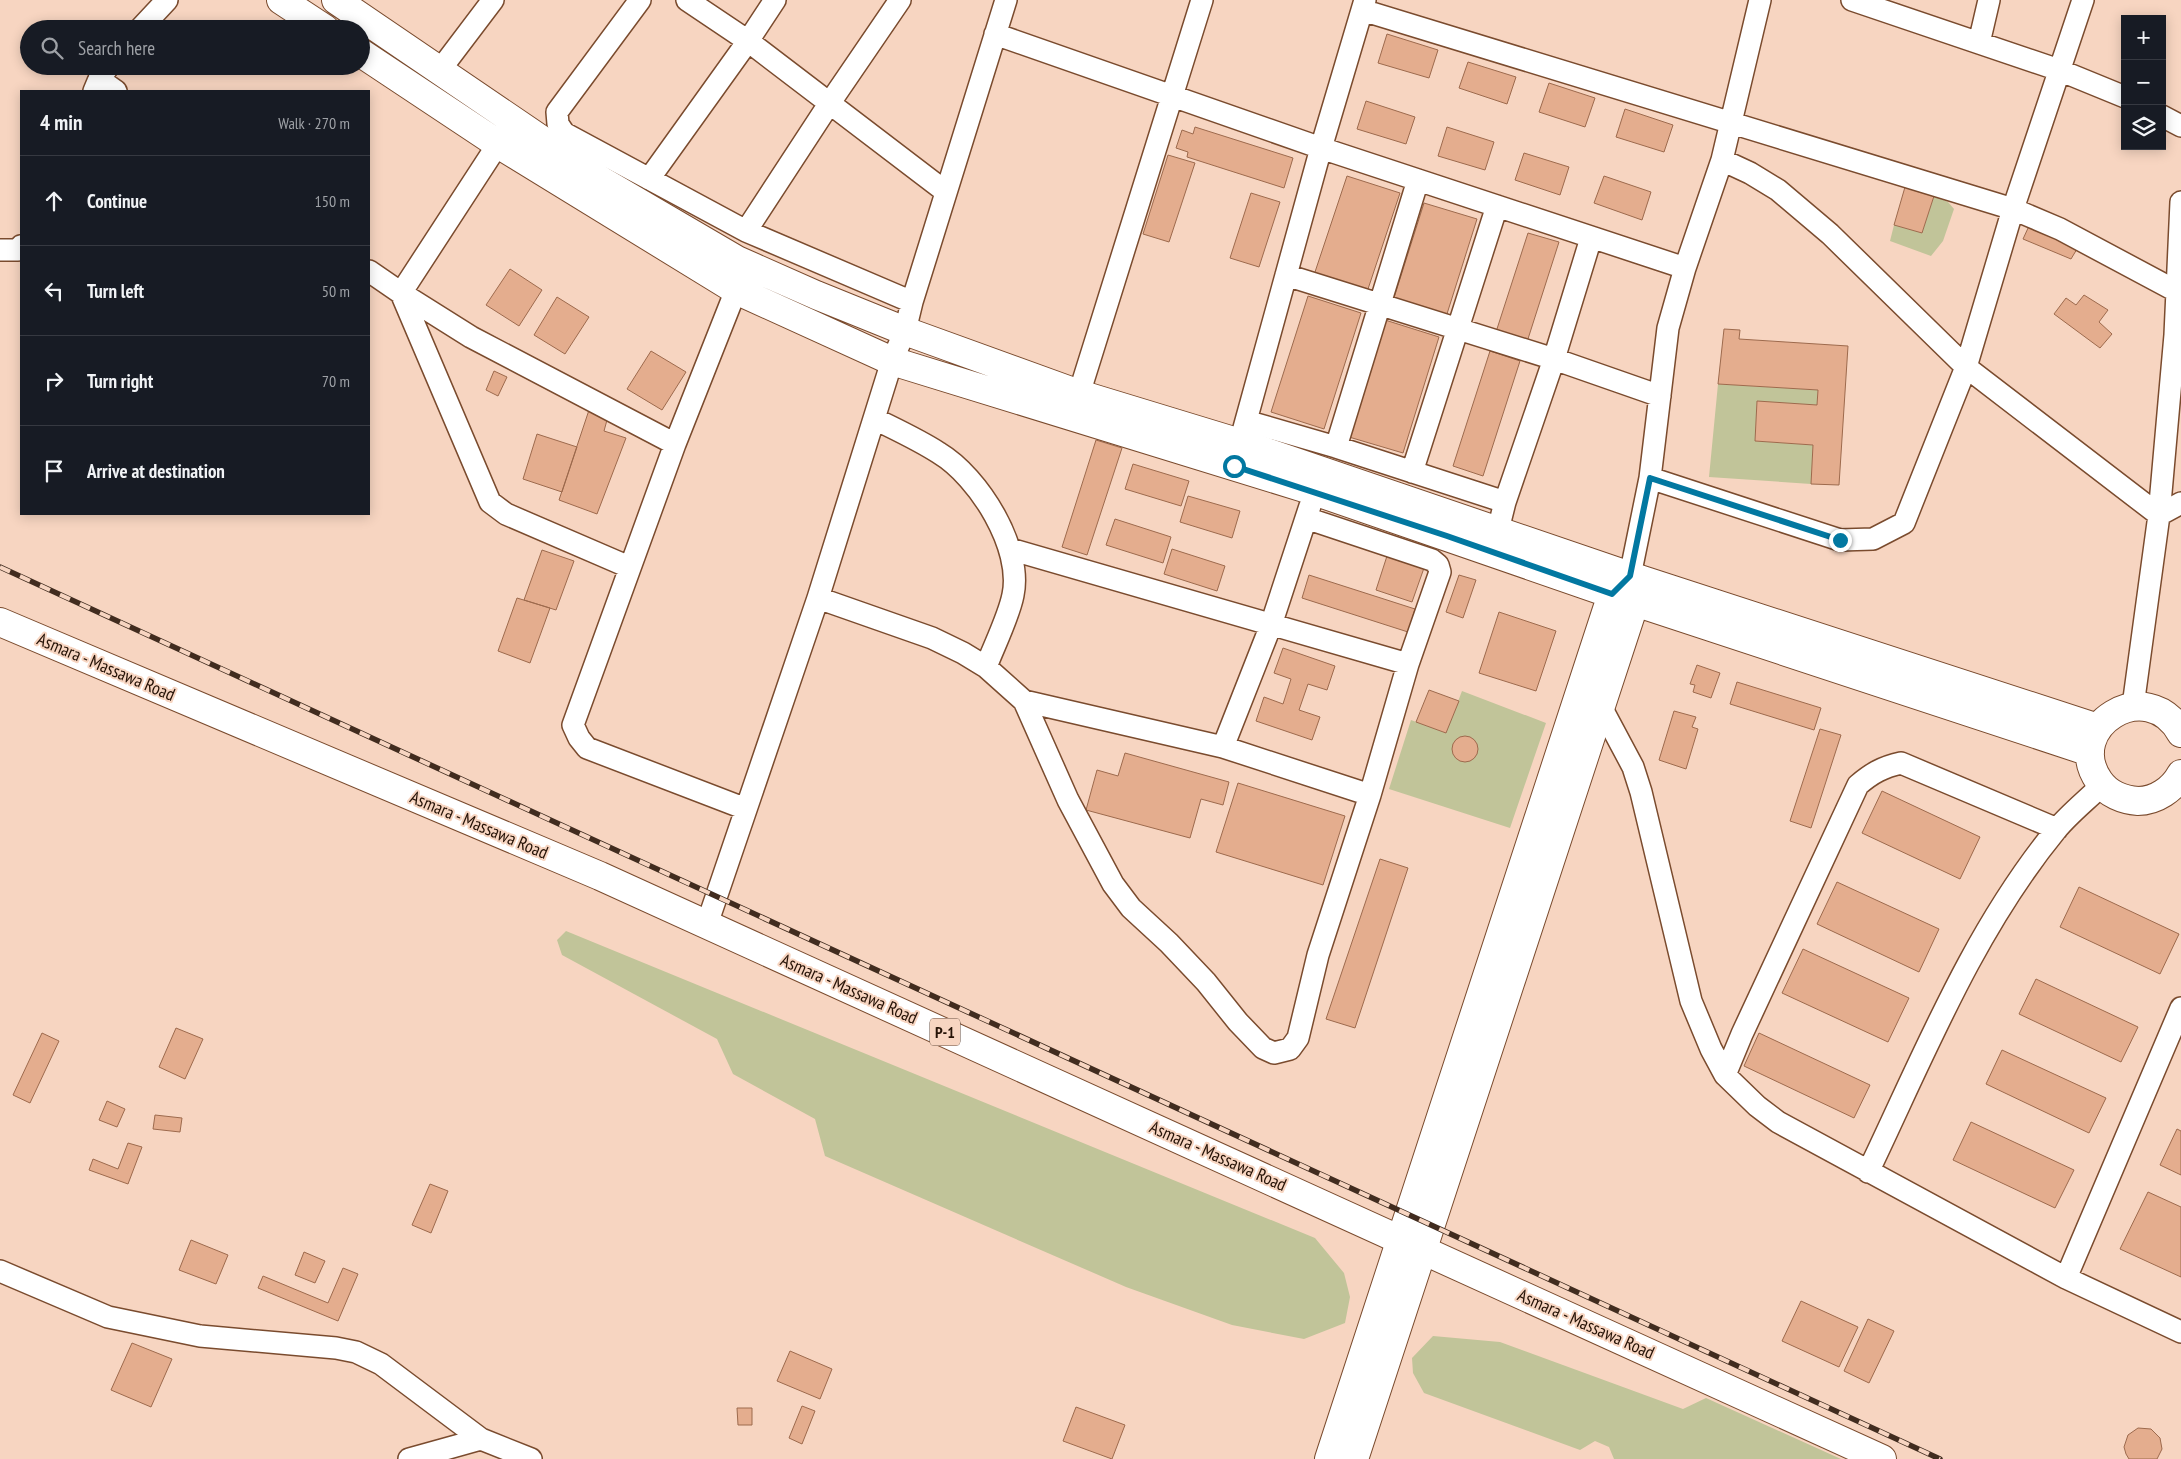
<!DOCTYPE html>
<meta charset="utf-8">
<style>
body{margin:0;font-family:"PT Sans Narrow",sans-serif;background:#20242c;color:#f1f3f6}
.controls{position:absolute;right:15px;top:15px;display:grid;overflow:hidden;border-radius:0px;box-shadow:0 2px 12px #0003}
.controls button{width:45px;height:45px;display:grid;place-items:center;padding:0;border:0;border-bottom:1px solid #363941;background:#171b24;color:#f1f3f6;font:25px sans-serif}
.stop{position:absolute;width:15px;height:15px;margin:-11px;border:4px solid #0278a1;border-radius:50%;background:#fff}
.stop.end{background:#0278a1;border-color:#fff;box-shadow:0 1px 5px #0008}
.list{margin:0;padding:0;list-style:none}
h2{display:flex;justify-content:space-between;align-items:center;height:65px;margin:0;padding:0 20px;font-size:21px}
h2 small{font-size:16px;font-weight:400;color:#9ea1a6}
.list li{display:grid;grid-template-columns:32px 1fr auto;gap:15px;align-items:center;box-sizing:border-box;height:90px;padding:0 20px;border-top:1px solid #363941}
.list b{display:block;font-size:19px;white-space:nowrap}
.list em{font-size:16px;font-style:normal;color:#9ea1a6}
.icon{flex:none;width:28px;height:28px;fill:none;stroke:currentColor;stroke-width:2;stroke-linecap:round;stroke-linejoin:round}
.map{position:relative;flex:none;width:2181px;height:1459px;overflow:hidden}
.search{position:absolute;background:#171b24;box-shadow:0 2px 12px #0003;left:20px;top:20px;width:350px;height:55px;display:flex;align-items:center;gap:12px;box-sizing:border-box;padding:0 18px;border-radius:28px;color:#9ea1a6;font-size:19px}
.panel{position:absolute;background:#171b24;box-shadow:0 2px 12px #0003;left:20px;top:90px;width:350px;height:425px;border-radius:0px}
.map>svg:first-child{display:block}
.green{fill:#c1c499}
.building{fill:#e4ad8e;stroke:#9d6a4d}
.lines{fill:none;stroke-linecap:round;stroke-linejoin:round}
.street-casing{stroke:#7a4b2e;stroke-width:24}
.secondary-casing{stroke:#7a4b2e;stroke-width:30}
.highway-casing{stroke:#7a4b2e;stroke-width:30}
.street{stroke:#fff;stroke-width:21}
.secondary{stroke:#fff;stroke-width:28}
.highway{stroke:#fff;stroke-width:28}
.rail-casing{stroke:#412c1f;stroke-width:5.5}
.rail{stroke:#f7d5c1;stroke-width:4;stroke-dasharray:11;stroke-linecap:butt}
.route{stroke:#0278a1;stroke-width:6}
.labels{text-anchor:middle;stroke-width:4;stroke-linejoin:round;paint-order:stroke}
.shield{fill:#f7d5c1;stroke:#644c3e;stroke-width:1}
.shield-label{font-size:16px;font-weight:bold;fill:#251206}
.street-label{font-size:18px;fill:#251206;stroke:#f7d5c1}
</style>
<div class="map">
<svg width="2181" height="1459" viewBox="0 0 2181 1459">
<rect width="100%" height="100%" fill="#f7d5c1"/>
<path class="green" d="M1934 196 1948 202 1954 209 1943 241 1931 256 1890 241 1894 225 1922 233Z
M1718 384 1818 390 1817 405 1757 402 1755 441 1813 445 1811 484 1709 477Z
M1462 691 1546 723 1510 828 1389 789 1411 720 1446 733Z
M566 931 1315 1238 1344 1273 1350 1297 1345 1323 1304 1339 1232 1325 1126 1287 825 1156 815 1119 733 1074 717 1039 562 955 557 940Z
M1433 1336 1500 1342 1683 1409 1706 1398 1841 1459H1614L1609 1447 1595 1441 1580 1450 1424 1393 1413 1373 1412 1358Z"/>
<path class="building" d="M1387 34 1438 50 1429 78 1378 63Z
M1468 62 1516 77 1507 104 1459 88Z
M1549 83 1595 98 1585 127 1539 112Z
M1366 101 1415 117 1406 144 1357 129Z
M1625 109 1673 125 1664 152 1616 137Z
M1195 127 1293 158 1284 188 1187 157 1188 152 1176 148 1182 130 1193 134Z
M1447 127 1494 142 1485 170 1438 156Z
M1524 153 1569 167 1560 195 1515 180Z
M1168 155 1195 163 1169 242 1143 234Z
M1347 176 1400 193 1367 292 1314 275Z
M1604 176 1651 192 1642 220 1594 203Z
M1905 187 1934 196 1922 233 1894 225Z
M1251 193 1280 202 1259 267 1230 258Z
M1424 203 1477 219 1446 317 1393 301Z
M2029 226 2077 249 2071 259 2023 239Z
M1528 233 1559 242 1527 342 1496 332Z
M510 269 542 290 519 326 486 305Z
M2084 295 2108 310 2099 322 2112 334 2100 348 2054 314 2066 298 2076 305Z
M1308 296 1361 313 1324 429 1271 412Z
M557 297 589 317 565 354 534 335Z
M1385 320 1439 337 1403 453 1349 437Z
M1724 329 1740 330 1739 339 1848 346 1839 485 1811 484 1813 445 1755 441 1757 401 1817 405 1818 390 1718 384Z
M651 351 686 372 662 410 627 389Z
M1490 351 1520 361 1483 476 1453 466Z
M494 371 507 377 498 396 486 390Z
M589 410 607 420 604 431 626 438 597 514 559 500Z
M537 434 577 447 562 492 523 479Z
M1096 440 1122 448 1087 555 1062 547Z
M1133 464 1189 481 1181 506 1125 489Z
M1188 496 1240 511 1232 538 1180 522Z
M1115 519 1171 537 1163 563 1106 545Z
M1172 549 1225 566 1217 591 1164 574Z
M542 550 574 561 556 610 524 600Z
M1387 556 1424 568 1412 602 1376 590Z
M1309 575 1415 609 1408 632 1302 598Z
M1459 575 1476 580 1463 618 1446 612Z
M517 598 550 608 530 663 498 651Z
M1499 612 1556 631 1536 691 1479 673Z
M1283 648 1335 666 1327 690 1308 684 1299 710 1320 717 1312 740 1256 721 1264 697 1283 704 1291 679 1274 673Z
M1697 665 1720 673 1711 698 1693 692 1695 685 1690 684Z
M1737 682 1821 708 1814 730 1730 704Z
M1429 690 1459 701 1446 733 1416 722Z
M1674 711 1696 717 1692 727 1698 729 1686 769 1659 760Z
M1820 729 1841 735 1811 828 1790 821Z
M1452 749a13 13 0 1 1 26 0a13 13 0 1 1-26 0Z
M1125 753 1229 782 1223 805 1201 799 1190 838 1086 810 1097 770 1118 776Z
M1238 783 1345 816 1323 885 1216 852Z
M1882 791 1980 837 1960 879 1862 833Z
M1380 859 1408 868 1355 1028 1326 1019Z
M1837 882 1939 929 1919 972 1817 924Z
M2079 887 2179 934 2160 974 2060 927Z
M1803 949 1909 998 1888 1042 1782 993Z
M2036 979 2138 1027 2121 1062 2019 1014Z
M176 1028 203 1039 185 1079 159 1067Z
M42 1033 59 1041 30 1103 13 1095Z
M1759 1033 1870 1085 1854 1118 1744 1066Z
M2002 1050 2106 1098 2089 1133 1986 1084Z
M107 1101 125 1109 117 1127 99 1120Z
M155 1115 182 1118 180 1132 153 1129Z
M1971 1122 2074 1170 2055 1208 1953 1160Z
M2177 1129 2181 1131V1175L2160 1165Z
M128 1143 142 1147 128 1184 89 1170 93 1159 118 1169Z
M430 1184 448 1191 431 1233 412 1225Z
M2148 1192 2181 1207V1277L2120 1249Z
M191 1240 228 1255 216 1284 179 1270Z
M304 1252 325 1261 315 1283 295 1275Z
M343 1268 358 1274 338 1321 258 1288 263 1276 328 1303Z
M1801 1301 1858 1327 1839 1367 1782 1341Z
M1868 1319 1894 1331 1869 1383 1844 1371Z
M132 1343 172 1359 151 1407 111 1390Z
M790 1351 832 1369 820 1399 777 1381Z
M802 1406 815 1411 802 1444 789 1438Z
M1076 1407 1125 1425 1112 1459 1063 1441Z
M737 1408H752V1425H738Z
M2138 1428 2151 1429 2160 1438 2162 1449 2157 1459H2129L2126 1454 2124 1447 2128 1435Z"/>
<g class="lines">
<g class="street-casing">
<path id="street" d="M640 0 557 112 558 124 564 133 746 231 912 302
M687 0 748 41 946 192
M1852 0 2059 70 2125 97
M1362 10 2013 209 2060 229 2176 291
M140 29 167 0
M995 34 1321 148 1685 268
M1979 43 1989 0
M440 70 493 0
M99 79 116 91
M94 91 99 79 109 66
M2162 116 2181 126
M1722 160 1750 173 1778 190 1830 234 1966 367 2159 515 2181 503
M649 179 748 41 775 0
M746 231 829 104 900 0
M0 250H18L21 246
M369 271 401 293 498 144
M1286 275 1554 359 1660 396
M401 293 471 337 675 444 736 290
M401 293 490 502 506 514 629 567
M1079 394 1202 0
M875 419C897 430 919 440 939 453 979 477 1023 548 1013 595 1009 616 994 646 986 667
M1246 421 1336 447 1505 502
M675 444 573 725 579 738 587 748 746 809
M1336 447 1418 180
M1236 457 1321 148 1365 0
M1412 472 1497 206
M1650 478 1840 540 1873 539 1904 523 1966 367 2013 209 2083 0
M1498 530 1505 502 1554 359 1591 238
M1010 549 1408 664
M1630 576 1650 478 1668 328 1685 268 1722 160 1760 0
M818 598 932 638 963 653 986 667 1024 701 1068 800 1113 884 1131 908 1169 943 1206 982 1238 1022 1263 1048 1274 1053 1290 1049 1298 1038 1318 955 1370 795 1408 664 1440 572 1438 565 1432 560 1306 518
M1024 701 1223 747 1370 795
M2133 706 2159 515 2175 335 2181 202
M1601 707 1633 767 1641 792 1691 1001 1711 1049 1725 1075 1757 1106 1778 1122 2066 1278 2181 1332
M1223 747 1271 625 1310 506
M707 924 818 598 892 361 905 331 912 302 1006 0
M1725 1075 1742 1034 1858 785C1872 773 1883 767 1901 763L2057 829
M1868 1172C1924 1055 1973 931 2056 830 2069 814 2087 800 2102 785
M0 1271 108 1317 200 1336 336 1348 356 1352 381 1364 481 1439 531 1459
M2066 1278 2181 1008
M409 1459 481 1439"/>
</g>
<g class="secondary-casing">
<path id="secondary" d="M281 0 325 29
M336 0 602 181 737 260 816 295 905 331 1079 394 1240 443 1630 576 2098 728
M361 53 498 144 736 290 892 361 1314 491 1635 602 2090 752
M2181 733C2147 673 2062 727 2099 781 2108 794 2123 800 2138 801 2156 801 2173 789 2181 774
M1329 1459 1612 594 1625 580
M1354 1459 1635 602 1632 584"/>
</g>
<g class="highway-casing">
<path id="highway" d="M0 622 600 876 1882 1459"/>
</g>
<use href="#street" class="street"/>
<use href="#secondary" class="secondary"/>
<use href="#highway" class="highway"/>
<g class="rail-casing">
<path id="rail" d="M0 567 1940 1459"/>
</g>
<use href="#rail" class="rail"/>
</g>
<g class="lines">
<path class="route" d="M1234 466 1447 536 1612 594 1630 576 1650 478 1840 540"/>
</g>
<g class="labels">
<rect class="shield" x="930" y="1018.5" width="30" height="27" rx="4"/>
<g class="shield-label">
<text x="945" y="1038">P-1</text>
</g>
<g class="street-label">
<text transform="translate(106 667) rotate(23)" y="6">Asmara - Massawa Road</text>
<text transform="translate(479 825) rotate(23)" y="6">Asmara - Massawa Road</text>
<text transform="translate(849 989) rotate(24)" y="6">Asmara - Massawa Road</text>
<text transform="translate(1218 1156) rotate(24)" y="6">Asmara - Massawa Road</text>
<text transform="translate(1586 1324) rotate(24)" y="6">Asmara - Massawa Road</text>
</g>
</g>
</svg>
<div class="controls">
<button>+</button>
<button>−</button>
<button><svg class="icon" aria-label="layers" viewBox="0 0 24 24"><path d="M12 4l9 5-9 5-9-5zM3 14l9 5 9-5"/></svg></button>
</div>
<div class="stop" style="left:1234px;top:466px"></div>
<div class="stop end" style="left:1840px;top:540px"></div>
<div class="search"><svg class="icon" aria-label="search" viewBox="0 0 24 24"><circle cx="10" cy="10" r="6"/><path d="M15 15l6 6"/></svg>Search here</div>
<section class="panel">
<h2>4 min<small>Walk · 270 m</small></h2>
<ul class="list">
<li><svg class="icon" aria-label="ahead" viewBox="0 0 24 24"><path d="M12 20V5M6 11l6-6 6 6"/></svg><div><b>Continue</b></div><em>150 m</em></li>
<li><svg class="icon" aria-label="left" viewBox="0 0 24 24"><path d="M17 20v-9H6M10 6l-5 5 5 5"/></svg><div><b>Turn left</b></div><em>50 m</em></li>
<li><svg class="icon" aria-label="right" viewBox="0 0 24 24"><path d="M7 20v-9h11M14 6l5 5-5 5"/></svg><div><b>Turn right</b></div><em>70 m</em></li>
<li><svg class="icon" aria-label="arrive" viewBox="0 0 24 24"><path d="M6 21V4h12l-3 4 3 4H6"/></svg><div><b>Arrive at destination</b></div></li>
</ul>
</section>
</div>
